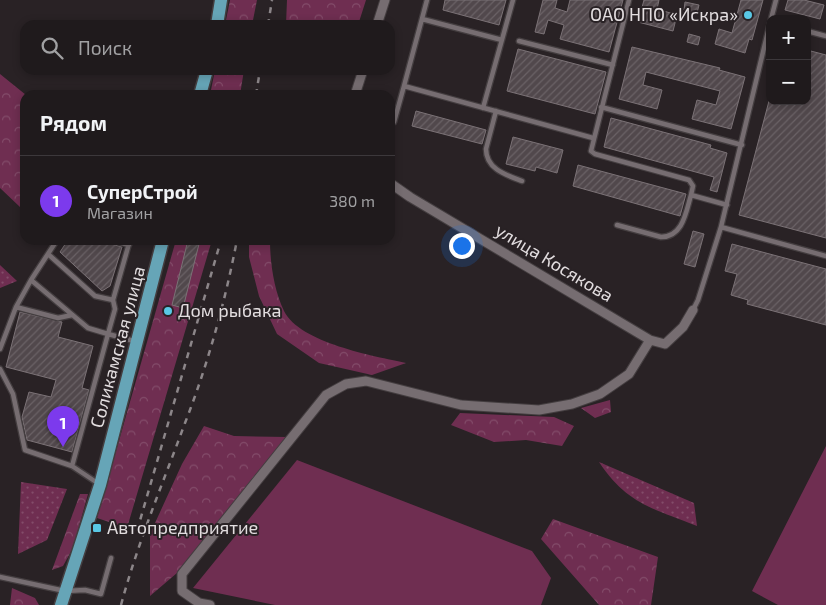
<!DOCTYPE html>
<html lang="ru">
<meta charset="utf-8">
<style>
body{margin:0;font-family:"Exo 2",sans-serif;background:#272325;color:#f1f3f6}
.controls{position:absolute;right:15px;top:15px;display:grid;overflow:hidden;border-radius:10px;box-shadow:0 2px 8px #0003}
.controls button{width:45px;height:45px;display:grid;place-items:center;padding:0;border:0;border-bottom:1px solid #3c383b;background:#1f1a1c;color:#f1f3f6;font:25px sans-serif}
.you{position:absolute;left:461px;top:245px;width:18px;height:18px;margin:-12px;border:4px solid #fff;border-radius:50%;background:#1a73e8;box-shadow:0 0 0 8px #1a73e833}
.badge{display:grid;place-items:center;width:32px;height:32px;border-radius:50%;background:#7c3aed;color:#fff;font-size:16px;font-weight:700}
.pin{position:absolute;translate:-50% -41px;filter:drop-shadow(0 1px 2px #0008)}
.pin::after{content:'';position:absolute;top:26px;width:18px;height:15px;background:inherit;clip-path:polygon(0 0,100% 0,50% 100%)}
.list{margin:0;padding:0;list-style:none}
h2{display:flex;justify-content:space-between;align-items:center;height:65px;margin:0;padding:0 20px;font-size:21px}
h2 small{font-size:16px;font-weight:400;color:#a1a1a3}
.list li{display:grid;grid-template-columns:32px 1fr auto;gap:15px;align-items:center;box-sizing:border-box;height:90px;padding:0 20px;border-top:1px solid #3c383b}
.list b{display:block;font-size:19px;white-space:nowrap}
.list p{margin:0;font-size:16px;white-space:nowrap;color:#a1a1a3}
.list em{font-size:16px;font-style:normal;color:#a1a1a3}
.icon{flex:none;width:28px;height:28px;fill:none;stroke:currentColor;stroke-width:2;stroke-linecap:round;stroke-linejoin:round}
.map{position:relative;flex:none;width:826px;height:605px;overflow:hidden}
.search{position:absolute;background:#1f1a1c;box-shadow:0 2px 8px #0003;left:20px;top:20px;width:375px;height:55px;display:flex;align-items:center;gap:12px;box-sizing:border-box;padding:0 18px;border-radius:15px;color:#a1a1a3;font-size:19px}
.panel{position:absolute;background:#1f1a1c;box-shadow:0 2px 8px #0003;left:20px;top:90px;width:375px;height:155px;border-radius:15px}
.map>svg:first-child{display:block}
.grass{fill:url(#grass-dots)}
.forest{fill:url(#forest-crowns)}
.garden{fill:#6f2e51}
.building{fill:url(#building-hatch);stroke:#7b7276}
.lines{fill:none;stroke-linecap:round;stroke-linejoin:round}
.service-casing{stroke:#443e40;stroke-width:7}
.minor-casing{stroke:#443e40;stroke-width:11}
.primary-casing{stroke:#443e40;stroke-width:15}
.service{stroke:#766d71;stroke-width:4.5}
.minor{stroke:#766d71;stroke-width:9}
.primary{stroke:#66a5b7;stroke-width:12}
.rail{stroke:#8c8689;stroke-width:2.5;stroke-dasharray:6 6;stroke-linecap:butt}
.poi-dot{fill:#59c8e5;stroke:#292225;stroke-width:2}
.labels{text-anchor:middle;stroke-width:4;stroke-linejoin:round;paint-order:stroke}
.poi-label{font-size:18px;fill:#e3dee0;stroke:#292225;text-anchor:start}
.street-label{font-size:18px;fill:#e3dee0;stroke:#292225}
</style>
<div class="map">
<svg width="826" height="605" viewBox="0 0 826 605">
<defs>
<pattern id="grass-dots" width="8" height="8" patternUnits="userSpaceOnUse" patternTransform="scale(1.25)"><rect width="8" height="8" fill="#6f2e51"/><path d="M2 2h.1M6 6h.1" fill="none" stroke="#834c6a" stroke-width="1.8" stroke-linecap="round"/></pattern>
<pattern id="forest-crowns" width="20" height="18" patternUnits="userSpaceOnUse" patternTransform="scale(1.25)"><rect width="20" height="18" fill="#6f2e51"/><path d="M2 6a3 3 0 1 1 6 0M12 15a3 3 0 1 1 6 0" fill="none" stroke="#834c6a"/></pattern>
<pattern id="building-hatch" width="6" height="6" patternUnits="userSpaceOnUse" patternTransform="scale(1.25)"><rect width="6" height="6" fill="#51484c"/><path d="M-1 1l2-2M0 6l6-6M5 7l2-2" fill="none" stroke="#6a6266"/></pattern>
</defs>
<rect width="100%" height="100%" fill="#292225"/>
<path class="grass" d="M0 265 17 281 0 288Z
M599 462 694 503 697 526C652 508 627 504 599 462Z
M21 482 67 489 47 540 18 554Z"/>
<path class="forest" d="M230 0H257L252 25H225Z
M287 0H366L358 25H286Z
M215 70H244L240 95H210Z
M0 74 26 95 25 208 20 207 0 188Z
M176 240H212L127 528 97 518Z
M249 240H270C270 263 274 290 284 311 300 343 374 356 406 363L372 375 319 363 277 334 259 296 249 257Z
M610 400 611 412 595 418 581 408Z
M460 413 554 417 574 426 562 446 526 440 494 442 451 425Z
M204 426 234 436 287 437 184 567 150 596V534L182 464Z
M80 494H88L73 548 63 566 52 570Z
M553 519 658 557 651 605H599L541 539Z
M12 588 35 598 39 605H10Z"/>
<path class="garden" d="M826 446V605H778L752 591Z
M297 460 532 551 551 578 541 605H275L193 588Z"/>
<path class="building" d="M445 0H506L499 25 443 10Z
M543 0H557L555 8 567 12 570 0H623L609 52 560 39 564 25 548 20 544 34 535 32Z
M644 0H659L657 9 677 15 673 31 638 22Z
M741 0H763L752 40 749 39 745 53 715 44 719 29 732 33Z
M788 0H804L824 5 820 19 785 10Z
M685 2 699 5 697 13 684 10Z
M689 34 700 37 698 45 687 42Z
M632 47 720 68 719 70 745 77 731 129 692 119 697 100 716 105 720 91 646 72 643 85 662 90 657 109 619 99Z
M518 49 606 72 595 114 507 91Z
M807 50 826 55V238L739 215 769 101H807Z
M416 111 486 130 482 144 412 126Z
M611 118 711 145 710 148 727 153 717 192 710 190 714 177 604 147Z
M513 137 563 150 557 173 536 167 535 171 506 164Z
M578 165 686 194 680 216 573 186Z
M693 231 704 234 695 267 684 264Z
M68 240H97L122 247 110 286 102 291 60 252Z
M188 240H200L183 308 172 305Z
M732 244 826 269V325L747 304 748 300 731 295 737 274 725 271Z
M20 312 62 322 58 337 93 346 82 388 89 390 72 452 27 440 22 417 29 392 51 397 56 380 6 367Z"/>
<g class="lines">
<g class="service-casing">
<path id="service" d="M629 0 591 151 595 154 689 180 693 186 691 195 727 205
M422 19 502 40
M771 19 776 0
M770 23 721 227 826 256
M807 31 826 36
M519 41 613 65
M404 86 427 0
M601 107 742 145
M483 108 513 0
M496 111 486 149C486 169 506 175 522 181
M394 122 404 86 593 138
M617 225 661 237C683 237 686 212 691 195
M57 240 31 280 88 328 108 334 115 309 113 300 130 240
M111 240 129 245
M48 254 95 296 113 300
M16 307 58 318 72 315
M693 310 698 300 721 227
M0 349 16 307 31 280
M0 369 13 394 25 450 72 466 99 484
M72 466 108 334 134 341
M0 577 65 591 85 590 101 594 111 558"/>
</g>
<g class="minor-casing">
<path id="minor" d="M377 25 385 0
M355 95 363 70
M390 183 410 197 650 340 665 344 683 327 693 310
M210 605 199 603 182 591V574L326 395 346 384 366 381 461 405 539 410 572 404 600 394 629 374 650 340"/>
</g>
<g class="primary-casing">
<path id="primary" d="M217 25 221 0
M200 95 207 70
M61 605 100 485 163 240"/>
</g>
<use href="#service" class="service"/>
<use href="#minor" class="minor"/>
<use href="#primary" class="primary"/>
<path class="rail" d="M268 25 272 0
M256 95 260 70
M137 531 221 240
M121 605C138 542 163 483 185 423 208 364 225 302 237 240"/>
</g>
<g class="poi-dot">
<circle cx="748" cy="15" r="5"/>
<circle cx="168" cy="311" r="5"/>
<rect x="92" y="523" width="10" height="10" rx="2.5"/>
</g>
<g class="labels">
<g class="poi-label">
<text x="738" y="21" text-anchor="end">ОАО НПО «Искра»</text>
<text x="178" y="317">Дом рыбака</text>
<text x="107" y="534">Автопредприятие</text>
</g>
<g class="street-label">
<text transform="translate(554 263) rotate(31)" y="6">улица Косякова</text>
<text transform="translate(118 347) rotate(-75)" y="6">Соликамская улица</text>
</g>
</g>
</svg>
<div class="controls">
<button>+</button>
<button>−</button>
</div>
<div class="you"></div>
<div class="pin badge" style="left:63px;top:447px">1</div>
<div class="search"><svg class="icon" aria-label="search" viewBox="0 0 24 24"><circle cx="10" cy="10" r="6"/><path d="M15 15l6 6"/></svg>Поиск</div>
<section class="panel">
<h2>Рядом<small></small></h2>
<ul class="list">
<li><span class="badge">1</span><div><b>СуперСтрой</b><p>Магазин</p></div><em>380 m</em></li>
</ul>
</section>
</div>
